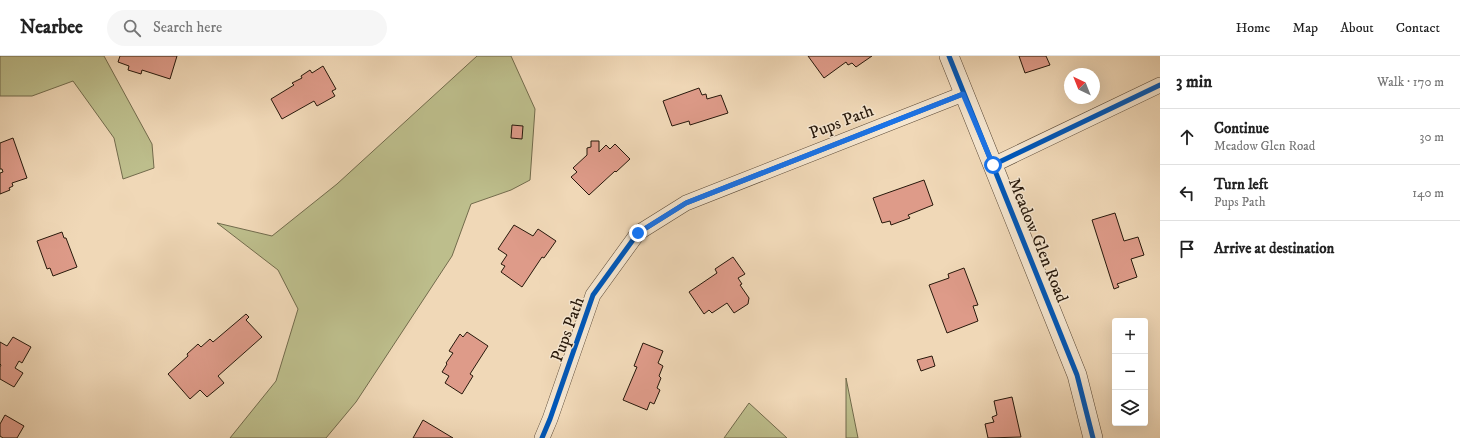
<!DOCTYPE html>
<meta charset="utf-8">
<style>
body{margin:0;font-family:"IM FELL DW Pica",serif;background:#f6f6f6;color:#222}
.controls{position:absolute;right:12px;bottom:12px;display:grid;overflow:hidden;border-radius:4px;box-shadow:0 4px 16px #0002}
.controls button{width:36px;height:36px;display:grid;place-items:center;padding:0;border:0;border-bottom:1px solid #e0e0e0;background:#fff;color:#222;font:20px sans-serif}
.compass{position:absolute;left:1064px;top:12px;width:36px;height:36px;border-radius:50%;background:#fff;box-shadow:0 4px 16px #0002;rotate:317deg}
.stop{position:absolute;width:12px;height:12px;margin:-9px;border:3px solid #1a73e8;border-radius:50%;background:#fff}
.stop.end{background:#1a73e8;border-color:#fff;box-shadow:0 1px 4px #0008}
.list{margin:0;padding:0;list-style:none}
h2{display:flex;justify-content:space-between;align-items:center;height:52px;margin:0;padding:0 16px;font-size:17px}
h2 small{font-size:13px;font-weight:400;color:#767676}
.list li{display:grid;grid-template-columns:26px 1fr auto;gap:12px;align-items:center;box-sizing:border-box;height:56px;padding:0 16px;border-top:1px solid #e0e0e0}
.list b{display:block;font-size:15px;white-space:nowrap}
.list p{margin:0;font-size:13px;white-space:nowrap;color:#767676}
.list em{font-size:13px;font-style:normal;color:#767676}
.icon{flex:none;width:22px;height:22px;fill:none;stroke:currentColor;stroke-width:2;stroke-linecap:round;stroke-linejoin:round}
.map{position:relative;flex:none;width:1160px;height:382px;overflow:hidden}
header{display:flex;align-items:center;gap:24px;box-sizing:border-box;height:56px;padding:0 20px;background:#fff;border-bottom:1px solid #e0e0e0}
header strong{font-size:19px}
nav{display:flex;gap:22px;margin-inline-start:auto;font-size:14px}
.search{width:280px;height:36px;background:#f6f6f6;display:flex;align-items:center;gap:10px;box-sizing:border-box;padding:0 14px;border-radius:22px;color:#767676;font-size:15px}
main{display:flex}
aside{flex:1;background:#fff}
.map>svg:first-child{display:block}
.green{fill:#bdbe8c;stroke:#726b4c}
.building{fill:#de9b89;stroke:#27180b}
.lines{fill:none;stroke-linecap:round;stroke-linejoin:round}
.minor-casing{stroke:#594836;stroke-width:16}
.tertiary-casing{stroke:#594836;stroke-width:20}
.minor{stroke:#f5e6d0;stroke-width:15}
.tertiary{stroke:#f5e6d0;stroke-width:19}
.cycleway-casing{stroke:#f5e6d0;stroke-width:8}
.cycleway{stroke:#0057b8;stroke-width:5}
.route{stroke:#1a73e8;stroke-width:5}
.labels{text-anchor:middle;stroke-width:3;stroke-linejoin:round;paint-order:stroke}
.street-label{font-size:17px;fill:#27180b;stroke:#f5e6d0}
</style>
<header>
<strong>Nearbee</strong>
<div class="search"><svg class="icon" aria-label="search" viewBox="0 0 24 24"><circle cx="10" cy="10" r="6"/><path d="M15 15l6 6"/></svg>Search here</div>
<nav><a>Home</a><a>Map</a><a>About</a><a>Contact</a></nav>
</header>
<main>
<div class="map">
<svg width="1160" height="382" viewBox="0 0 1160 382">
<rect width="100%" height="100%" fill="#f0d8b7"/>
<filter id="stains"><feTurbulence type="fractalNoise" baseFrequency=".005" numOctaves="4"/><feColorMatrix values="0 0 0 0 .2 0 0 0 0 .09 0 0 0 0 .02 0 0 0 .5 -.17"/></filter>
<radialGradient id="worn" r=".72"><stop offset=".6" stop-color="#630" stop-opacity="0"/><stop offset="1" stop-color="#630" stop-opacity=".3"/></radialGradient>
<path class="green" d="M0 0H104L152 88 154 112 123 123 114 82 73 25 32 40H0Z
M477 0H511L535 53 530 124 511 134 471 148 452 200 356 346 326 382H230L276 325 298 253 278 214 217 167 272 180 337 128Z
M846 322 858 382H846Z
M749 347 787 382H724Z"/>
<path class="building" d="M120 0H177L170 23 142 14 141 18 128 14 129 10 118 6Z
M808 0H872L856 11 852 7 848 9 846 6 824 22Z
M1019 0H1046L1050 9 1025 17Z
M323 10 336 33 332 35 335 40 317 50 314 45 282 63 271 43 294 29 292 27 302 22 301 20 310 14 312 17Z
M699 32 702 39 706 38 707 43 721 39 728 57 690 69 689 65 672 70 663 45Z
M512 69 523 70 522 83 511 82Z
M13 82 27 122 12 127 13 130 9 132 10 134 0 138V117L3 116 2 113H0V87Z
M591 85H599V96L606 89 610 93 615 88 630 103 616 116 615 115 589 139 571 121 577 116 573 112 587 99V92L591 91Z
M924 124 933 149 908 159 910 162 891 169 890 165 882 167 873 142Z
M1115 157 1124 185 1138 181 1144 199 1131 203 1137 221 1117 228 1119 231 1114 233 1092 164Z
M514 169 533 180 538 173 556 185 544 202 542 201 522 231 501 216 505 210 501 208 507 199 498 193Z
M62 176 64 182H66L77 211 53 220 50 212 47 213 37 185Z
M733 201 745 218 738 222 742 228 740 229 749 242 748 248 734 257 727 247 712 257 709 254 704 258 689 236 717 217 715 213Z
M964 212 978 249 973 250 978 265 947 277 929 229 949 222 948 218Z
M246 258 249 261 246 264 262 281 218 320 224 327 207 341 200 334 190 343 168 318 188 300 187 298 198 288 201 291 210 283 213 286Z
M467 276 488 290 470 318 473 320 462 338 445 327 449 320 442 316 447 308 446 307 453 297 449 295 460 278 463 281Z
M13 281 31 291 22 307 19 305 15 312 23 317 14 331 0 323V311L1 309 0 308V286L7 290Z
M643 287 663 295 658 307 663 310 659 320 661 322 657 332 660 334 654 348 650 346 647 354 623 344 637 311 634 310Z
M932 300 935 310 921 315 917 304Z
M1012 341 1021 381 988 382 985 368 994 366 992 361 997 359 994 345Z
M5 359 24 370 17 382H3L0 380V368Z
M423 364 453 382H413Z"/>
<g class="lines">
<g class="minor-casing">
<path id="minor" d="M993 109 1160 29
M542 382 550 363 593 239 638 177 686 147 963 38"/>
</g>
<g class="tertiary-casing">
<path id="tertiary" d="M949 0 1077 319 1093 382"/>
</g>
<use href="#minor" class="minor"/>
<use href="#tertiary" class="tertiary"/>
<g class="cycleway-casing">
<path id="cycleway" d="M949 0 1077 319 1093 382
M993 109 1160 29
M542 382 550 363 593 239 638 177 686 147 963 38"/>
</g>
<use href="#cycleway" class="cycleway"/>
</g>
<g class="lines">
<path class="route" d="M638 177 686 147 963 38 993 109"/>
</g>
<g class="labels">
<g class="street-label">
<text transform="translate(841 65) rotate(-21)" y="6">Pups Path</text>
<text transform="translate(1039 184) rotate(68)" y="6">Meadow Glen Road</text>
<text transform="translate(567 273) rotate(-70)" y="6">Pups Path</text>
</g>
</g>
<rect width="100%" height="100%" filter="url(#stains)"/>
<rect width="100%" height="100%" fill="url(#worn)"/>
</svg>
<div class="controls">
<button>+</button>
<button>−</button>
<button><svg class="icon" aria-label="layers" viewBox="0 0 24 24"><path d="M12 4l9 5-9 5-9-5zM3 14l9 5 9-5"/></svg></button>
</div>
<svg class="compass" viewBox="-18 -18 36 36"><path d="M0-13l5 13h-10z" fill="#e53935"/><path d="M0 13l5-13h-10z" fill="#767676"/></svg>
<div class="stop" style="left:993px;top:109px"></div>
<div class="stop end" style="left:638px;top:177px"></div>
</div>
<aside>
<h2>3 min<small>Walk · 170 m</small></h2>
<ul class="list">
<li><svg class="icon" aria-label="ahead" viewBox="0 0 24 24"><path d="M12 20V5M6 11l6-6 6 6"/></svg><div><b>Continue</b><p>Meadow Glen Road</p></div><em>30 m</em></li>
<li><svg class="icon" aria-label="left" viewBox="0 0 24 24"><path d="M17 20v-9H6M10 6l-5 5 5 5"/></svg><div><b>Turn left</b><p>Pups Path</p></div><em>140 m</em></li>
<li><svg class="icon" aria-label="arrive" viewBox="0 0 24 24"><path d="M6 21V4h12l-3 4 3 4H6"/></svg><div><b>Arrive at destination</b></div></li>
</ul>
</aside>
</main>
